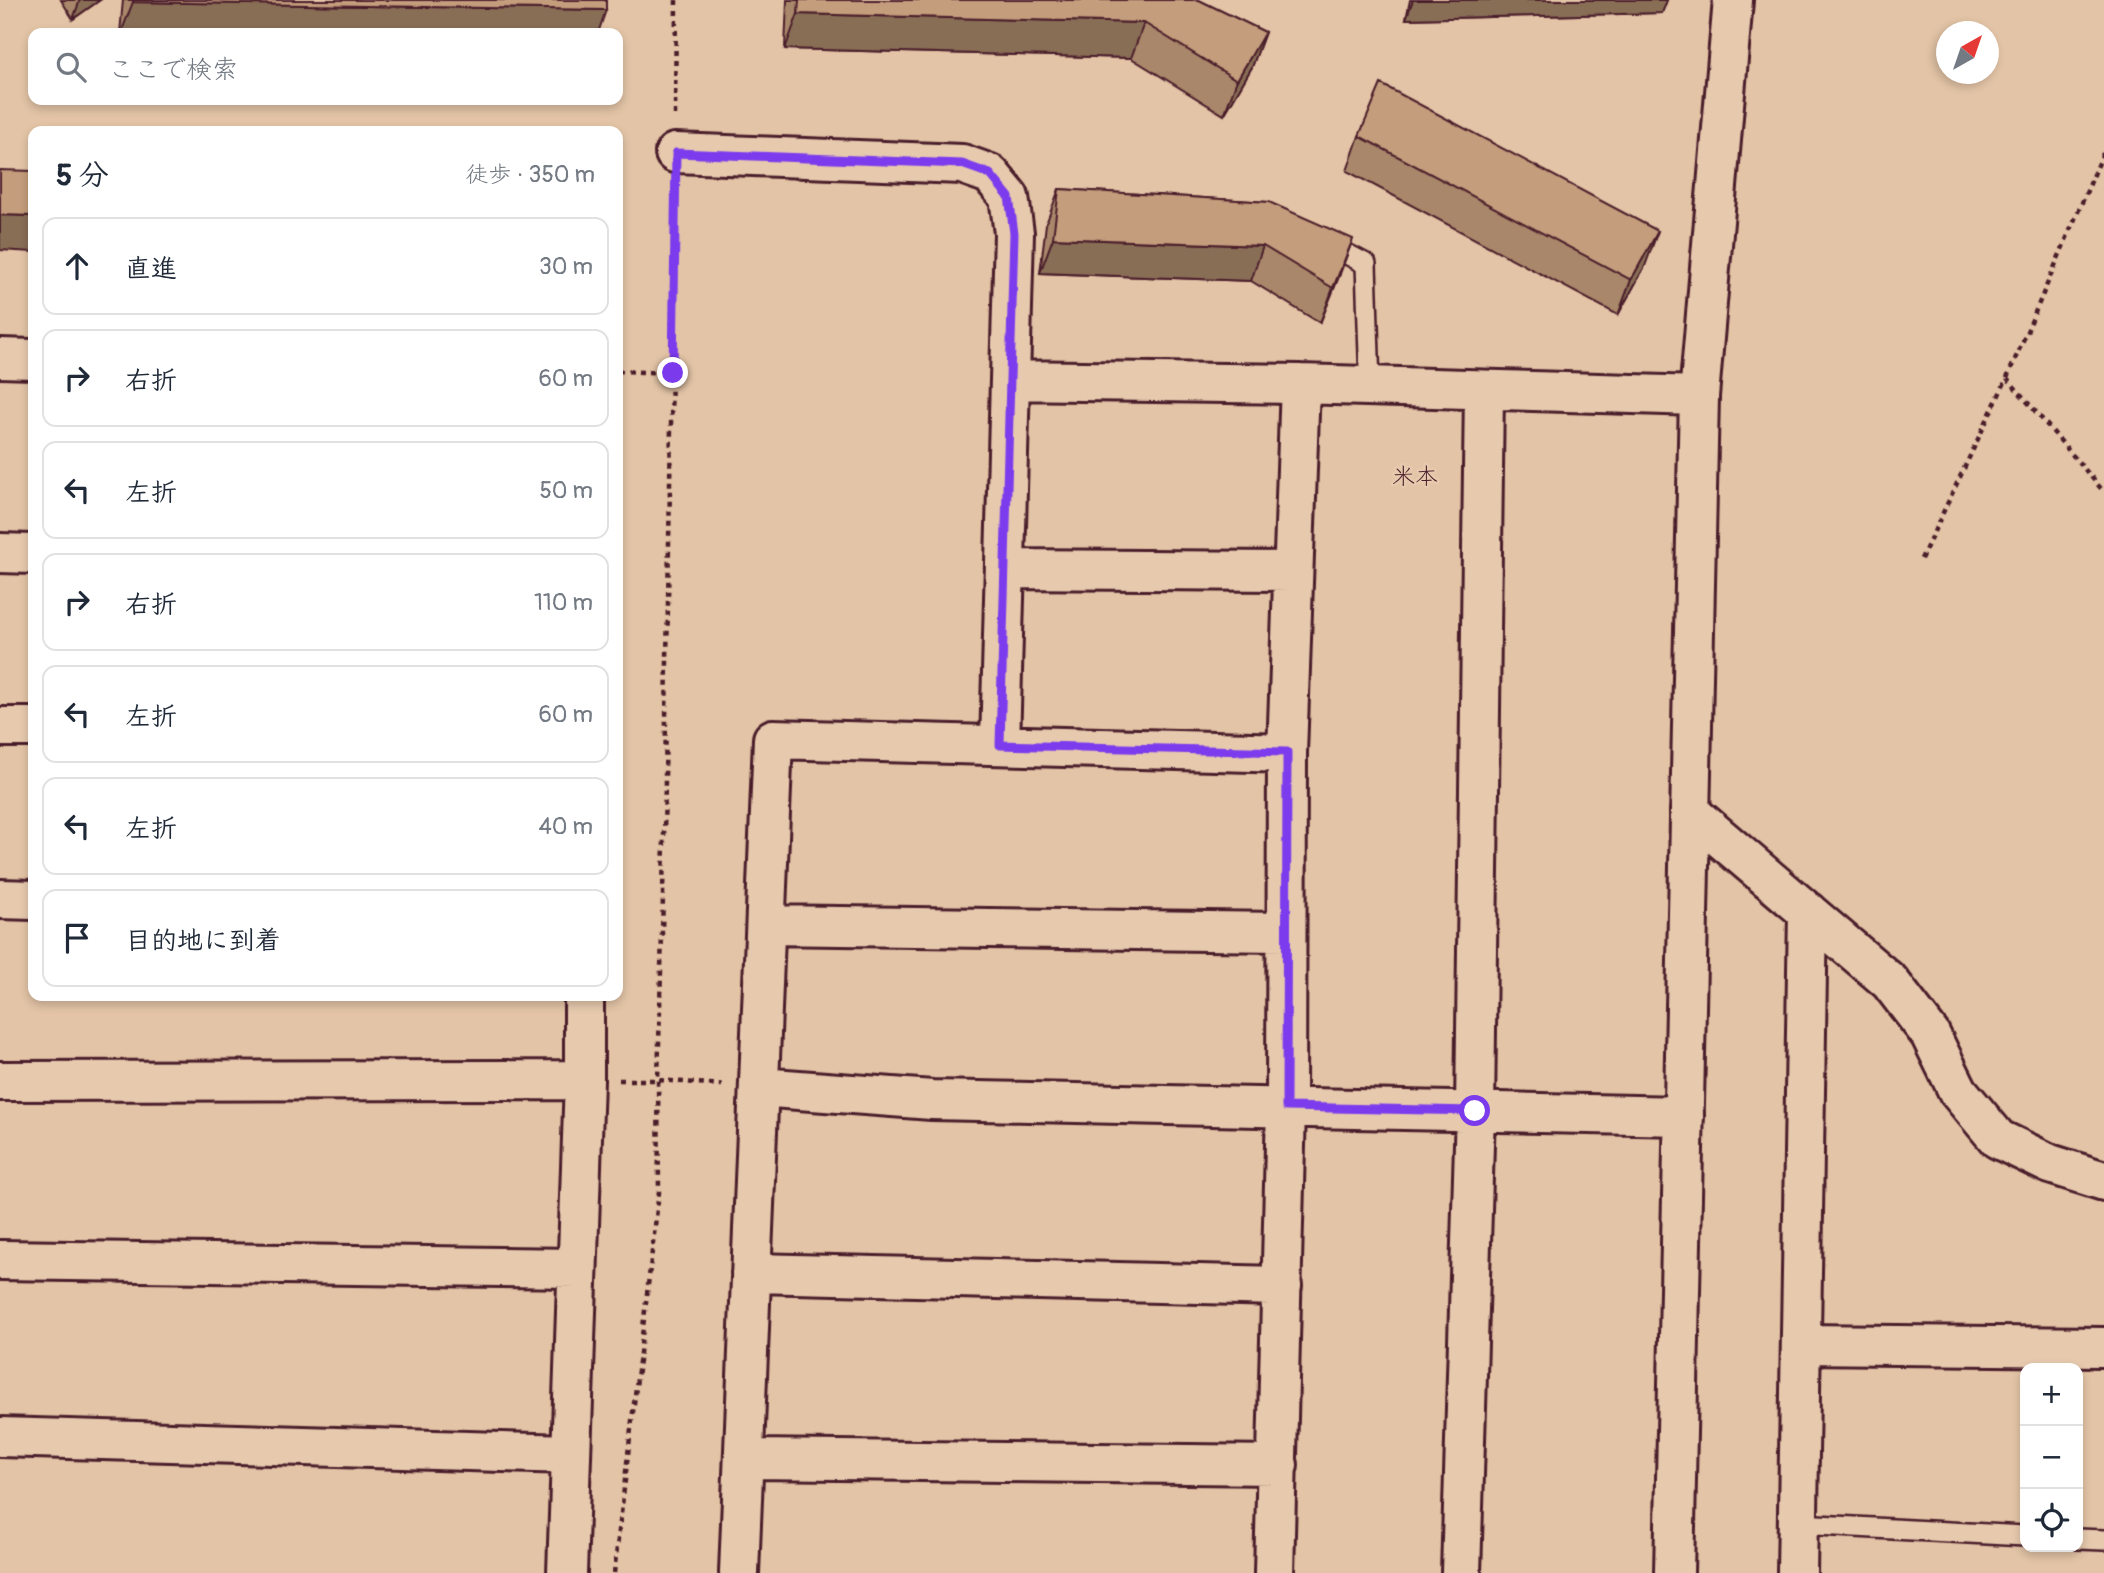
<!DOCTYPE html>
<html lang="ja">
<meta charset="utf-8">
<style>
body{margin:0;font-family:Pangolin,"Klee One",sans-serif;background:#f2f2f3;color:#1f2937}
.controls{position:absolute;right:21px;bottom:21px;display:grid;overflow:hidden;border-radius:14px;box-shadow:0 4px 10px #0003}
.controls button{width:63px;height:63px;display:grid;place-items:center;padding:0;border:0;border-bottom:2px solid #e0e1e3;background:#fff;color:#1f2937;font:35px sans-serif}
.compass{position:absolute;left:1936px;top:21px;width:63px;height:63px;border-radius:50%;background:#fff;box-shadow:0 4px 10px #0003;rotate:40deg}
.stop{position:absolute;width:21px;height:21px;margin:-16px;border:5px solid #7c3aed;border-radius:50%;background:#fff}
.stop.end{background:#7c3aed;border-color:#fff;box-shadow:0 2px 7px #0008}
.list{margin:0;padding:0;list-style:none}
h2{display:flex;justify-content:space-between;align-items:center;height:91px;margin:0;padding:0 28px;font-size:30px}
h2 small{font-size:23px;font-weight:400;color:#747a83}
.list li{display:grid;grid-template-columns:46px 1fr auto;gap:21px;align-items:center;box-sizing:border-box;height:98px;margin:0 14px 14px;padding:0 14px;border:2px solid #e0e1e3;border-radius:14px}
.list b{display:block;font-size:26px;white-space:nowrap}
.list em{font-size:23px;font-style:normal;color:#747a83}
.icon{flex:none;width:38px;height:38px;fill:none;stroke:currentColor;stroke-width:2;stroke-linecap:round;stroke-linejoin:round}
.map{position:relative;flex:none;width:2104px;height:1573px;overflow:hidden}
.search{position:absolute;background:#fff;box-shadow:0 4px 10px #0003;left:28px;top:28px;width:595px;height:77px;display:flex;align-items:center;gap:18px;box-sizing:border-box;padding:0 24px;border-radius:14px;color:#747a83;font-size:26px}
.panel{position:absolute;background:#fff;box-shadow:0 4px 10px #0003;left:28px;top:126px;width:595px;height:875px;border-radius:14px}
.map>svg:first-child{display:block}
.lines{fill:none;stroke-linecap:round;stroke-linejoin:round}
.service-casing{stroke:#4a1f2b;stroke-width:24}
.minor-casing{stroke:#4a1f2b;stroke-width:44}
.tertiary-casing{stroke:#4a1f2b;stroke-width:44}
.path{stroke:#4a1f2b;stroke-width:4.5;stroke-dasharray:5 5;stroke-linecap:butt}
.service{stroke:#e7caae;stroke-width:19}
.minor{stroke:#e7caae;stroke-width:38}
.tertiary{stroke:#e7caae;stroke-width:38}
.wall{fill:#a9876a;stroke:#4a1f2b;stroke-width:2}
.shaded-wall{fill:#896e56;stroke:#4a1f2b;stroke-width:2}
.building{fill:#c49d7b;stroke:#4a1f2b;stroke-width:2}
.route{stroke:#7c3aed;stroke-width:9}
.labels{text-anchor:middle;stroke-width:5;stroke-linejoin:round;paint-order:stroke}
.quarter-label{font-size:23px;fill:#4a1f2b;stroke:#e7caae}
</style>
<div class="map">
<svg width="2104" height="1573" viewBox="0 0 2104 1573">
<rect width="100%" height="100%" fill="#e3c4a6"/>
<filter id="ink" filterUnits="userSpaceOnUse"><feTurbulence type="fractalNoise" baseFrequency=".0143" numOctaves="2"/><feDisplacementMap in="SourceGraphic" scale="14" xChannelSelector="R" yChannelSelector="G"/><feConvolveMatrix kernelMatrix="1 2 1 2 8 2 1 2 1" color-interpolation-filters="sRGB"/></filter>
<g filter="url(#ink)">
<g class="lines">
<g class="service-casing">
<path id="service" d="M1326 243 1366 264 1370 386
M1798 1524 2025 1536
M2078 1539 2104 1540"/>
</g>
<g class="minor-casing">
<path id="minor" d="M675 153 962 164 990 174 1009 197 1014 233 1010 380 1300 384 1699 396
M0 358 33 359
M0 553 33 554
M1005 569 1293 571
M0 727H33
M1000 745 1010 380
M1690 812 1890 982 1930 1034 1958 1091 1998 1139 2050 1164 2104 1181
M0 899 33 900
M766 925 1285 932
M0 1081 584 1080
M759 1087 932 1100 1684 1116
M0 1260 577 1268
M751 1273 1282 1286
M1801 1344 2104 1347
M0 1437 571 1454
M744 1459 1278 1465
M567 1573 584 1080V996
M739 1573 773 739 1287 753
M1274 1573 1286 1107 1287 753 1300 384
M1461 1573 1475 1111 1484 390
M1797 1573 1808 912"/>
</g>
<g class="tertiary-casing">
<path id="tertiary" d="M1674 1573 1699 396 1733 0"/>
</g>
<path class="path" d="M675 115 676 0
M618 371 673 373
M2007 378 2104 492
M1921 559 2007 378 2104 151
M619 1080H658L722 1085
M614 1573 659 1192 658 1080 663 896 675 190"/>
<use href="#service" class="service"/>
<use href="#minor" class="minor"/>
<use href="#tertiary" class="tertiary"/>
</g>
<path class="wall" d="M61 0H100L73 19Z
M123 0H606L598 33H120Z
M787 0H1199L1265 32 1252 67 1224 115 1131 58 785 49Z
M1410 0H1667L1662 13 1406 19Z
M1359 136 1645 266 1618 315 1347 171Z
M1059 189 1269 202 1340 274 1320 323 1251 281 1040 273 1046 224Z"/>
<path class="shaded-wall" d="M80 0H100L73 19Z
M1413 0H1667L1662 13 1406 19Z
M133 2 606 10 598 33H121Z
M798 14 1144 23 1131 58 785 49Z
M1265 32 1252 67 1224 115 1237 80Z
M0 215 33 216V252L0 250Z
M1658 231 1645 266 1618 315 1631 280Z
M1053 238 1263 246 1251 281 1040 273Z
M1353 239 1340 274 1320 323 1333 288Z"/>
<path class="building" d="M133 0H606V10L133 2Z
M799 0H1199L1265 32 1237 80 1144 23 798 14Z
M1381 84 1658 231 1631 280 1359 136Z
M0 170 33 171V216L0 215Z
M1059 189 1269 202 1353 239 1333 288 1263 246 1053 238Z"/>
</g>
<g class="lines" filter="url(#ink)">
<path class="route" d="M673 373 676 153 962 164 990 174 1009 197 1014 233 1000 745 1287 752 1286 1107 1475 1111"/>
</g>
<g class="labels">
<g class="quarter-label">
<text x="1415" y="484">米本</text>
</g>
</g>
</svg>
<div class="controls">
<button>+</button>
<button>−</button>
<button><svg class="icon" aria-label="locate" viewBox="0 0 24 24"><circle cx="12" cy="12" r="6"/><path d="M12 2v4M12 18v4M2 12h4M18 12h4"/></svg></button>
</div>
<svg class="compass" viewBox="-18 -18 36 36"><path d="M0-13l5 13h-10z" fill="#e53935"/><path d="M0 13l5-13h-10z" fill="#747a83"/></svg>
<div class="stop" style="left:1475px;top:1111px"></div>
<div class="stop end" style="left:673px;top:373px"></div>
<div class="search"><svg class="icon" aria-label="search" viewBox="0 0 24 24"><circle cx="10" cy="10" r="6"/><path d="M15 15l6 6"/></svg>ここで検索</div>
<section class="panel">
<h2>5 分<small>徒歩 · 350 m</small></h2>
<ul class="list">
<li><svg class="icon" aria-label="ahead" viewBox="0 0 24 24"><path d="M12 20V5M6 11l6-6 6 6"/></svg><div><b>直進</b></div><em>30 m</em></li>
<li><svg class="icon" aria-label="right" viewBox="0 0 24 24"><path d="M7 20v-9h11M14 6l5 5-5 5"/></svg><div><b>右折</b></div><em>60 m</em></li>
<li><svg class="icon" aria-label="left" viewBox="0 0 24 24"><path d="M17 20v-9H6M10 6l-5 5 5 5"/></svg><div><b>左折</b></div><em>50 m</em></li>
<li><svg class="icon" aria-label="right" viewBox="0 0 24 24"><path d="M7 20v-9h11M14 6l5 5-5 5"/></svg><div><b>右折</b></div><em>110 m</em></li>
<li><svg class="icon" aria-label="left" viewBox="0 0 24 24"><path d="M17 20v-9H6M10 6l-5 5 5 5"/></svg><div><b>左折</b></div><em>60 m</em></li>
<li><svg class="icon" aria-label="left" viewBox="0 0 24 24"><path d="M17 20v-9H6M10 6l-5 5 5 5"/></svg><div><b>左折</b></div><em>40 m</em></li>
<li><svg class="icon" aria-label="arrive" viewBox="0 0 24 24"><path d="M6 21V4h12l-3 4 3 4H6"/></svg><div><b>目的地に到着</b></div></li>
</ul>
</section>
</div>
